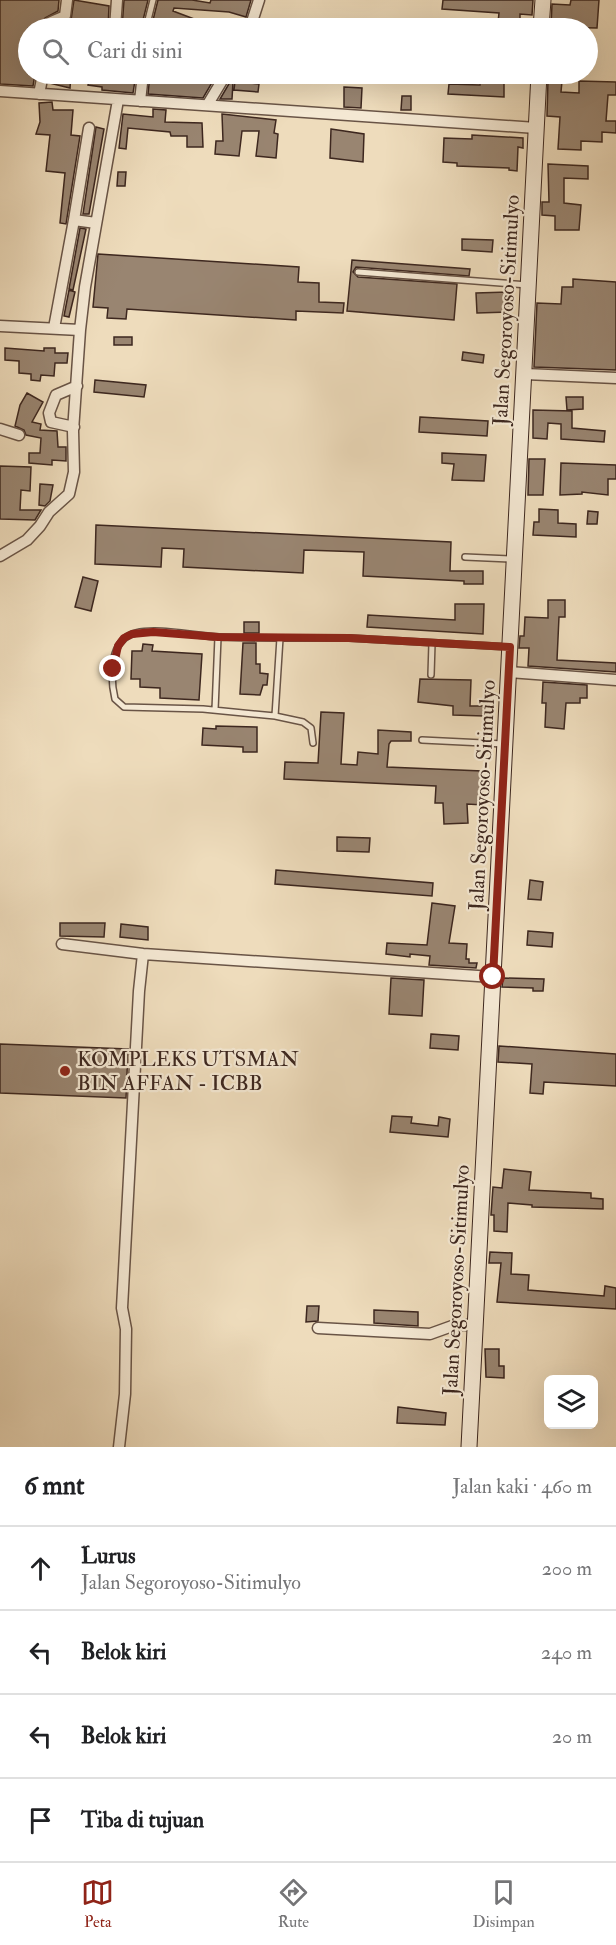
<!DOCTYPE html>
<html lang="id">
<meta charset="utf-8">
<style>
body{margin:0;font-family:"IM FELL Double Pica",serif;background:#f2f2f2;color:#202124}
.controls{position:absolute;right:18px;bottom:18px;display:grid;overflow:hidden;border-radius:9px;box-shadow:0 6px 24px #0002}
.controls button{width:54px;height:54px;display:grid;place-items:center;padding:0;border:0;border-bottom:2px solid #e0e0e0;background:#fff;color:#202124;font:30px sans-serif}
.stop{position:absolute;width:18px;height:18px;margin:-14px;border:4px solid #8f2418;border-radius:50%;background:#fff}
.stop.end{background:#8f2418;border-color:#fff;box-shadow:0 2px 6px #0008}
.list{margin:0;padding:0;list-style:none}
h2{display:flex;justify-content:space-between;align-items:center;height:78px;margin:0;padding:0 24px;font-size:26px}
h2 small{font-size:20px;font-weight:400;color:#757577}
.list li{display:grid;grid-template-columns:39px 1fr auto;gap:18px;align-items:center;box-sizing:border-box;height:84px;padding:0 24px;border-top:2px solid #e0e0e0}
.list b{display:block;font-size:22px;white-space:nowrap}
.list p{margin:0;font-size:20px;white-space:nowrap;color:#757577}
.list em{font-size:20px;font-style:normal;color:#757577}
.icon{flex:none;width:33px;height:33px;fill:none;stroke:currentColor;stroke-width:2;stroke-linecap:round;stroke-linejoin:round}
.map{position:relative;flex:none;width:616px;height:1447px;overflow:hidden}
.search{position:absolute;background:#fff;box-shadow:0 6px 24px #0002;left:18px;right:18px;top:18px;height:66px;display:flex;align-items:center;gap:15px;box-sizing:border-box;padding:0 21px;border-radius:33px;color:#757577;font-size:22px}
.sheet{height:414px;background:#fff}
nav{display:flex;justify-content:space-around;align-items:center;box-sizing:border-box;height:84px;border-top:2px solid #e0e0e0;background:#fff;font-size:16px;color:#757577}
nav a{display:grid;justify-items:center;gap:3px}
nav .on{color:#8f2418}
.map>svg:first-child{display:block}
.building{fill:#998571;stroke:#3d271f;stroke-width:1.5}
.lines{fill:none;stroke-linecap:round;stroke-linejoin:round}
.lane-casing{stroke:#695446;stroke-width:8}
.street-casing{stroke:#695446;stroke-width:13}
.secondary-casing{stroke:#3d271f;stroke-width:17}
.lane{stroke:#f4e8d3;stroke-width:5}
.street{stroke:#f4e8d3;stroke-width:10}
.secondary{stroke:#f4e8d3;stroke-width:15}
.route{stroke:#8f2418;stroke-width:8}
.poi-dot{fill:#8f2418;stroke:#f4e8d3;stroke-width:2}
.labels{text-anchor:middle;stroke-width:4.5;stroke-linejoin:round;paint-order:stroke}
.street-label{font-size:21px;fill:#3d271f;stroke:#f4e8d3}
.poi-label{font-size:21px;fill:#3d271f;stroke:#f4e8d3;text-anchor:start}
</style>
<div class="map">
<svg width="616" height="1447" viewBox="0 0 616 1447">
<rect width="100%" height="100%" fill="#eedcbc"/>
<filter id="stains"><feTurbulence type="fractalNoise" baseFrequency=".00333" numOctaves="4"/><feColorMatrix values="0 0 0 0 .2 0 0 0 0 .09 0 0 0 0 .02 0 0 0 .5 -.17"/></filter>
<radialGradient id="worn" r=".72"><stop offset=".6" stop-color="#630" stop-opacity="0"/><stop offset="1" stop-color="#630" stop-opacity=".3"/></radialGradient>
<path class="building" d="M0 0H59L58 11 45 18 41 28H28L27 68 28 74H35L33 86 0 84Z
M74 0 109 6 108 28H56L71 20Z
M124 0H148L141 28H122Z
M158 0H192L210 3 211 0H251L246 17 229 12 174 8 173 11 218 28H151Z
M443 0H533L532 15 520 14V23L498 22 499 13 442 9Z
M571 0H599L597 28 551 27 552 4 570 5Z
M50 74H71L70 88 49 83Z
M90 74 129 77V74H136L133 93 102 90V87L88 85Z
M150 74H185L184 78 213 81 203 98 148 94Z
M481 74 504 75V97L448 94 449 84 480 85Z
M548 80 562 81 561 92 579 93V81L616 82V95H608L606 121H616V133L602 132V142L581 141V150L558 149 560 117 547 116Z
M235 81 259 84 258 92 234 90Z
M230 82H233L232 99H220Z
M344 87 362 88 361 108 344 107Z
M402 96H411V110H401Z
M52 102 53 110H73L71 135 80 136 66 224 60 223 65 173 46 171 50 135 36 134 40 122 39 103Z
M153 109 166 110 165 122 202 123 203 147H187V136H171L170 132 128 128 126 149 119 148 123 114 153 117Z
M222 114 276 120 274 133 278 134 276 158 256 156 259 131H242L239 156 215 154 216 141H223Z
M96 127 104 129 89 214H83Z
M331 129 364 134 363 162 330 158Z
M472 135 523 138V148L518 147 517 171 509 170V168L457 166V163L443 162 444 138 472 139Z
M548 164 588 166V179L564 178V203L581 205 579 230H555V216L542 215V202H549Z
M118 172H126L125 186H117Z
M80 228 86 229 73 290 69 289Z
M462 239 493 240 492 252 462 250Z
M98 254 299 267 298 282 319 283V302L344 303 343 313 296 311V320L127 309 126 319 107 318 108 308 93 307Z
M352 260 470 269 469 276 356 267 353 272 358 277 457 284 454 320 347 311Z
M573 279 616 282V370L534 367 537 303 561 304 562 287H573Z
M69 290 75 292 69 317 64 316Z
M508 292 509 312 477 313 476 293Z
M114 337H132V345H114Z
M5 348 44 351V348H55V353H68L67 363H55L54 376 41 375 40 381 31 380V374L19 373V361L5 360Z
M463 352 484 355 483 363 462 360Z
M95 380 146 385 144 397 94 392Z
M27 393 43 402 32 422 41 424 40 430 57 431 58 447H66V461L52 460V465L29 463V453H40L41 438 26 435 24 430 15 426 20 405Z
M566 397H583V409L567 410Z
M533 410 572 411V428L605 431 604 442 561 439V424L548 423 547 439 533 438Z
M420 417 488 421 487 436 419 432Z
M442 453 486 455 484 481 452 480 454 464 442 463Z
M529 459H545L543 495H528Z
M561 463 616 465V479H608V495L582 492V494L560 495Z
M0 466 31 467 30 491 21 490 20 510H41L35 520 0 519Z
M40 484 53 485 50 501 45 506 39 505Z
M539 509 558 510V523L576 524V537L533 535 534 522H539Z
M588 511 598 512 597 524H587Z
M96 525 451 542 450 571H483V584H464V581L363 576 364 552 304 550 303 573 183 567 184 549 162 548 161 567 95 564Z
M83 577 98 581 91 611 75 607Z
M548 600H565V617H559L557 660 616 663V672L528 666 529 648H519L520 636H524L525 617 548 618Z
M455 604H484L483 634 367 627 368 615 455 620Z
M244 622H259V633H244Z
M243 643H256V664H260V673L268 674 267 685H263L260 695 240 694Z
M143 644 153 645 152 651 202 654 199 700 160 698V688L140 687V679H131L132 651H142Z
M420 679 471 680 470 706H484V716L453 715V706L418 702Z
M543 682 587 685V698H580V703H566L564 729 545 727 546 703H542Z
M321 712 344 713 341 764 357 765 358 752 378 754V730L411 732V741H391L389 744 387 767 482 771 483 805 467 804 468 823 444 824 443 803H435L436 786 284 779 285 762 318 763Z
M216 726 257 727V752H243V747L202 745 203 728 216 729Z
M337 837 370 838 369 852 337 851Z
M276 870 433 883 432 896 275 884Z
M530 880 543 882 541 900 528 899Z
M432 903 455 906 449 943 467 944 466 959H469V963H477L476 968 429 965 430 956 410 954V957L386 954 387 943 427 945Z
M60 923H105L104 937 60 936Z
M121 924 148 927V940L120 937Z
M528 931 553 933 552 947 527 945Z
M391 978 424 980 422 1016 389 1014Z
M503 978 544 979 543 991H533V988L502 987Z
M431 1034 459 1036 458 1050 430 1048Z
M0 1044 128 1049 126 1098 0 1093Z
M499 1046 616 1054V1086L544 1082 543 1094 530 1093 532 1064 498 1062Z
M392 1116 412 1117 411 1123 438 1126 439 1117 450 1119 448 1137 390 1132Z
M504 1169 531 1172 529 1190 591 1193V1198L603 1199V1209L532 1207V1205L508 1203 507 1232 494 1231V1215H491L493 1187 502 1188Z
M490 1252 512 1253 511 1274 529 1275 528 1290 604 1296 605 1286 616 1288V1309L497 1302 501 1263H489Z
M307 1306H319L318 1321 306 1322Z
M374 1310 418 1312V1326L374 1323Z
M485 1349H499V1366H504V1378L486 1377Z
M398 1407 446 1413 445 1425 397 1423Z"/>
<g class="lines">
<g class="lane-casing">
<path id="lane" d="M146 28 153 0
M358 272 528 285
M465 557 511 559
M431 675 432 643
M215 710 218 637
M275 716 203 709 124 707 115 699C111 682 109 651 125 638 143 623 197 637 220 637 240 638 260 638 280 638
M422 740 504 744
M313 743 311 728 303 722 275 716 280 638H349L509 647"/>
</g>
<g class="street-casing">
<path id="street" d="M48 28 51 22 65 16 67 0
M115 28 117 0
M250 28 259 0
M0 91 536 128
M39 94 43 74
M140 101 143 74
M208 104 226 74
M74 220 89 128
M0 326 80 330 85 287 118 100
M54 328 74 220 96 223
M525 374 616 378
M74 427 51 422 49 413 56 395 77 386
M0 429 19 435
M0 556 27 540 40 526 49 512 69 494 74 472 73 431 80 330
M509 672 616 680
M62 944 143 954 493 977
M318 1328 430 1334 455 1325H475
M119 1447 125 1394 126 1329 122 1308 139 991 143 954"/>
</g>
<g class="secondary-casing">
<path id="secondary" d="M541 28 543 0
M469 1447 539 74"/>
</g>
<use href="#lane" class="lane"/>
<use href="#street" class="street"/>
<use href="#secondary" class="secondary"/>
</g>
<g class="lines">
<path class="route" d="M113 669 118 646 124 638 132 634 153 632 218 637 349 638 510 647 493 977"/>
</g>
<circle class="poi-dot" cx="65" cy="1071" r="6"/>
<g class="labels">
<g class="street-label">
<text transform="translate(506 310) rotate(-87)" y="7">Jalan Segoroyoso-Sitimulyo</text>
<text transform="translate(482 795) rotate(-87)" y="7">Jalan Segoroyoso-Sitimulyo</text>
<text transform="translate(456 1280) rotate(-87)" y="7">Jalan Segoroyoso-Sitimulyo</text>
</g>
<g class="poi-label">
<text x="77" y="1066">KOMPLEKS UTSMAN<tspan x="77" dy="24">BIN AFFAN - ICBB</tspan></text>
</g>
</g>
<rect width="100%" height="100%" filter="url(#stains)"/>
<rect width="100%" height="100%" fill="url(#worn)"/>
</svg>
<div class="controls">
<button><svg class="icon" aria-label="layers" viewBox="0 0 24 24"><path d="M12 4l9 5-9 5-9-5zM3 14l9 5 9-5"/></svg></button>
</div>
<div class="stop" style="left:493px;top:977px"></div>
<div class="stop end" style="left:113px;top:669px"></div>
<div class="search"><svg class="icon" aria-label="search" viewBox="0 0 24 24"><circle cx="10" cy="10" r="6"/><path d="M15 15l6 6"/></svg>Cari di sini</div>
</div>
<section class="sheet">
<h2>6 mnt<small>Jalan kaki · 460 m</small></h2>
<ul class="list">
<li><svg class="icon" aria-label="ahead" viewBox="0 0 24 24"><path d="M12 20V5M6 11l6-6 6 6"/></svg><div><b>Lurus</b><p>Jalan Segoroyoso-Sitimulyo</p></div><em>200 m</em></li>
<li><svg class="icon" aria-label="left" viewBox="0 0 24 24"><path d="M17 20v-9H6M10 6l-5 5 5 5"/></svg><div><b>Belok kiri</b></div><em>240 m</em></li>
<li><svg class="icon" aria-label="left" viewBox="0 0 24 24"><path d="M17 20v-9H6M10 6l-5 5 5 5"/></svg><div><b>Belok kiri</b></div><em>20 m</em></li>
<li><svg class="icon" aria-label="arrive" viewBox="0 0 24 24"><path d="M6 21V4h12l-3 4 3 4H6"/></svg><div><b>Tiba di tujuan</b></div></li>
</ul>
</section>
<nav>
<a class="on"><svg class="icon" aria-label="map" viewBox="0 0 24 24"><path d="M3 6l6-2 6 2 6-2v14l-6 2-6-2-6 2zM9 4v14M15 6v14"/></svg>Peta</a>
<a><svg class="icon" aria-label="directions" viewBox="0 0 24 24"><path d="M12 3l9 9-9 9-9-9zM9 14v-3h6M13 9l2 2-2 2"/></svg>Rute</a>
<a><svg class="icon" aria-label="saved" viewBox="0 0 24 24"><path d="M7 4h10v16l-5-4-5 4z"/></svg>Disimpan</a>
</nav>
